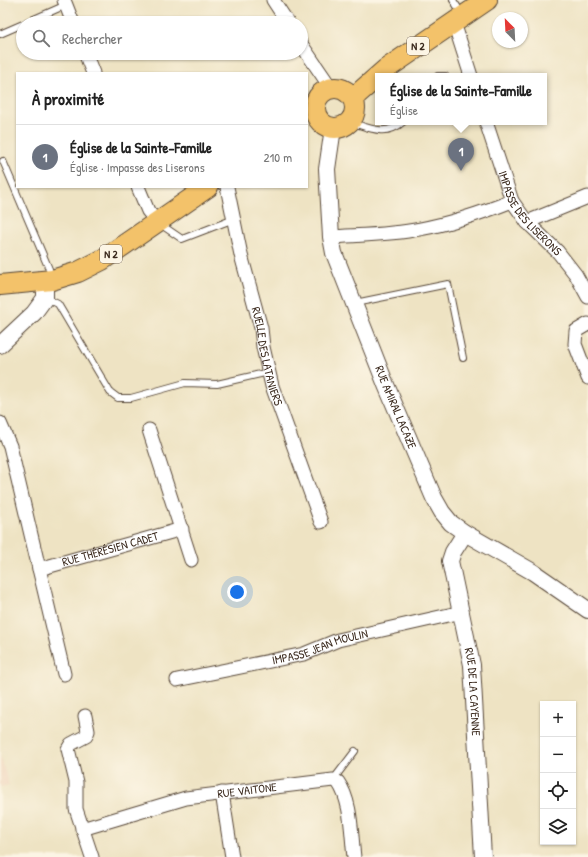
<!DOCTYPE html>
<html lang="fr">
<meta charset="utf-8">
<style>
body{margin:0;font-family:"Patrick Hand",sans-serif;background:#f2f2f2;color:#222}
.controls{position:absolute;right:12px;bottom:12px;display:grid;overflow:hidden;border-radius:0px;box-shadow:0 1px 3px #0004}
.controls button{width:36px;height:36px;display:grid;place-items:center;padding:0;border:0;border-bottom:1px solid #e0e0e0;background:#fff;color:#222;font:20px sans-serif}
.compass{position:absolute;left:492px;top:12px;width:36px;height:36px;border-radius:50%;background:#fff;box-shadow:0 1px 3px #0004;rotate:336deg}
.you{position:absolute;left:237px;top:592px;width:14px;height:14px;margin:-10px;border:3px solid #fff;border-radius:50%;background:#1a73e8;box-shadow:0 0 0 6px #1a73e833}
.badge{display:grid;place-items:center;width:26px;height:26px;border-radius:50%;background:#1a73e8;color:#fff;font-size:13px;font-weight:700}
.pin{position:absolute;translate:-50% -33px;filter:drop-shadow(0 1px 2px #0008)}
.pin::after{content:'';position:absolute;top:21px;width:14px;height:12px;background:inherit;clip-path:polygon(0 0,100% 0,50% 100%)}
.popup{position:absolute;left:375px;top:73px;width:172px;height:52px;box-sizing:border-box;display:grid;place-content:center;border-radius:0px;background:#fff;filter:drop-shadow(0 1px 3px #0005);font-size:13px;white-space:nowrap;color:#767676}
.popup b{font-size:15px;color:#222}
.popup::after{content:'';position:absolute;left:50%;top:100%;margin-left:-8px;border:8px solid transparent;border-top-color:#fff}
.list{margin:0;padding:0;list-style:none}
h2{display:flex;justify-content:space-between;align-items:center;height:52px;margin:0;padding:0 16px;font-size:17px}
h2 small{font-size:13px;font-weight:400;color:#767676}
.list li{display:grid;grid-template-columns:26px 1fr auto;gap:12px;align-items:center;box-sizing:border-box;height:64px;padding:0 16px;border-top:1px solid #e0e0e0}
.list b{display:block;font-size:15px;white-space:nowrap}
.list p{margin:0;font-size:13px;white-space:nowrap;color:#767676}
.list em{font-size:13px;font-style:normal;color:#767676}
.icon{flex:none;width:22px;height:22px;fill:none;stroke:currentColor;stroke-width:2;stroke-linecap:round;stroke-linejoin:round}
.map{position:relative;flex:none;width:588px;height:857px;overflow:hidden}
.search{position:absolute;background:#fff;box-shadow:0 1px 3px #0004;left:16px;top:16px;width:292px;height:44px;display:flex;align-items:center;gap:10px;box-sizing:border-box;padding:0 14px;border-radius:22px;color:#767676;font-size:15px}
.panel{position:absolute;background:#fff;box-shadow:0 1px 3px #0004;left:16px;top:72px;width:292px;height:116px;border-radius:0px}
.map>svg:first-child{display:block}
.built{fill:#f0d5bc}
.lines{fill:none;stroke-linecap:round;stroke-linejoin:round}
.service-casing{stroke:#564637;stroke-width:8}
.minor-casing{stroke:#564637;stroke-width:15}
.tertiary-casing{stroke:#564637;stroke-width:18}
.primary-casing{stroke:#564637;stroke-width:22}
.service{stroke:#fff;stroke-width:6}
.minor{stroke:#fff;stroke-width:13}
.tertiary{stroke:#fff;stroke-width:16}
.primary{stroke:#f3c26a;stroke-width:20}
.labels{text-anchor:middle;stroke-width:4;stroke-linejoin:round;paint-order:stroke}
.shield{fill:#fcf5e5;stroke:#75675a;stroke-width:1}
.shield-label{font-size:11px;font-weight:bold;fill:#3b2a1e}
.street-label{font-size:12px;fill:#3b2a1e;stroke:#fcf5e5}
</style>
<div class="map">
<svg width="588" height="857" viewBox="0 0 588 857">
<rect width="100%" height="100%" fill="#fcf5e5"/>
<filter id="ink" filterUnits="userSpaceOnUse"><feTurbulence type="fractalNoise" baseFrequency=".025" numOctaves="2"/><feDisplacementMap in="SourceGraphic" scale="8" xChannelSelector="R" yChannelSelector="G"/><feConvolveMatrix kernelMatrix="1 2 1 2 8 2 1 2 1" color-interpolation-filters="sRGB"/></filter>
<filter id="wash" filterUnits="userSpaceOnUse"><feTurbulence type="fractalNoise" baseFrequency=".012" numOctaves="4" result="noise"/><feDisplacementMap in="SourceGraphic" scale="16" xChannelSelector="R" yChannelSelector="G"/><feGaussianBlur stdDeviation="0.9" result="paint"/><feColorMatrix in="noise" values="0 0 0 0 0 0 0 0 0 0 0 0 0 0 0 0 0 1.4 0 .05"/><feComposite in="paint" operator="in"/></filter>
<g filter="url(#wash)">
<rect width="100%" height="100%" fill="#eee3c3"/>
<path class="built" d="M0 755 9 785 0 787Z"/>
</g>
<g filter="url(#ink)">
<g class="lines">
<g class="service-casing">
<path id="service" d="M453 0 462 14
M25 23 66 5
M0 34 23 24
M438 76H445
M350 122C369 128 386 137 403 122
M3 161 49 269 51 277
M160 224 182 239 234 219
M46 298 58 304 110 392 118 398H131L185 383 217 384 269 372
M355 303 448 284 463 358
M333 780 355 751"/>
</g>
<g class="minor-casing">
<g id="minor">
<path d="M64 0 73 23"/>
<path d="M273 0 288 23"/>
<path d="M451 24 457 32 471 76"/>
<path d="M301 44 331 88"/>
<path d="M85 53 93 73"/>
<path id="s1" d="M486 122 512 201 527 222 558 252 576 275 588 297"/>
<path d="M138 187 148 211 157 222"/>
<path id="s2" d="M227 187 241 255 261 328 263 347 272 386 321 522"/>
<path d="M527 222 588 197"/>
<path d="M331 237C361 235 391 235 420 229 452 223 482 213 512 201"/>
<path d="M588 324 576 331 575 344 588 378"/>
<path d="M0 423 10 446 64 674"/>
<path d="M149 430 191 560"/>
<path id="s3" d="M39 569 182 529"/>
<path id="s4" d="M177 680 304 654 338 640 462 612"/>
<path d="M85 716 88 731 86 736 71 744 68 749 76 782V809L92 857"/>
<path d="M222 793 232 857"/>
<path id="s5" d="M82 829 186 798 333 780 338 782C352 802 351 833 354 857"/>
</g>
</g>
<g class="tertiary-casing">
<g id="tertiary">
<path id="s6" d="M333 128 327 169 331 237 334 253 386 385 434 498 442 512 451 523 465 533 533 572 588 610"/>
<path d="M0 345 34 313 45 298V281"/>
<path id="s7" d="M465 533 453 552 450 561 472 665 483 857"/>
</g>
</g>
<g class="primary-casing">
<path id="primary" d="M315 108a20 20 0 1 1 40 0a20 20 0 1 1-40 0Z
M353 98 386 69 487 0
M0 285 52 280 78 272 102 260 208 187"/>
</g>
<use href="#service" class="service"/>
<use href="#minor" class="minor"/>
<use href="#tertiary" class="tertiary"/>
<use href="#primary" class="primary"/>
</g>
</g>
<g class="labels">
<g class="shield">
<rect x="407" y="37" width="22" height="18" rx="3"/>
<rect x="100" y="245" width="22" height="18" rx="3"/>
</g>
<g class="shield-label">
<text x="418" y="50">N 2</text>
<text x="111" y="258">N 2</text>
</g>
<g class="street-label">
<text dy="4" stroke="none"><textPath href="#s1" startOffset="103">IMPASSE DES LISERONS</textPath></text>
<text dy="4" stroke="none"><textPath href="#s2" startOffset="174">RUELLE DES LATANIERS</textPath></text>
<text dy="4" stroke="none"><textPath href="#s6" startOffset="292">RUE AMIRAL LACAZE</textPath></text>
<text dy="4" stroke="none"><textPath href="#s3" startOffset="74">RUE THÉRÉSIEN CADET</textPath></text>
<text dy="4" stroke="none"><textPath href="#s4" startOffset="147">IMPASSE JEAN MOULIN</textPath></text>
<text dy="4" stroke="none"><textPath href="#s7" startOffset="165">RUE DE LA CAYENNE</textPath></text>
<text dy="4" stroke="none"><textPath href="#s5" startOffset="170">RUE VAITONE</textPath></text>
</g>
</g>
</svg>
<div class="controls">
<button>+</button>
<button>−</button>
<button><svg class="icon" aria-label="locate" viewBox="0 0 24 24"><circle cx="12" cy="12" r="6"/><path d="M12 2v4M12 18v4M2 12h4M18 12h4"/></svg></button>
<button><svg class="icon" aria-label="layers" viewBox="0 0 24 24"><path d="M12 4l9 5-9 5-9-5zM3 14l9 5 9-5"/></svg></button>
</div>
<svg class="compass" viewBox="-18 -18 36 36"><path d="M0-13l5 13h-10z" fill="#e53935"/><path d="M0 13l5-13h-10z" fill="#767676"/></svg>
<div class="you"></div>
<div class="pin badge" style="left:461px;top:171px;background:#6b7280">1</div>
<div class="popup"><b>Église de la Sainte-Famille</b>Église</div>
<div class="search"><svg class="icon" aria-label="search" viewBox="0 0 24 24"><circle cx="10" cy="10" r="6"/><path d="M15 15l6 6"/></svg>Rechercher</div>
<section class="panel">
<h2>À proximité<small></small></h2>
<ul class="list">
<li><span class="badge" style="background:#6b7280">1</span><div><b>Église de la Sainte-Famille</b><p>Église · Impasse des Liserons</p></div><em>210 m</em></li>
</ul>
</section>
</div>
